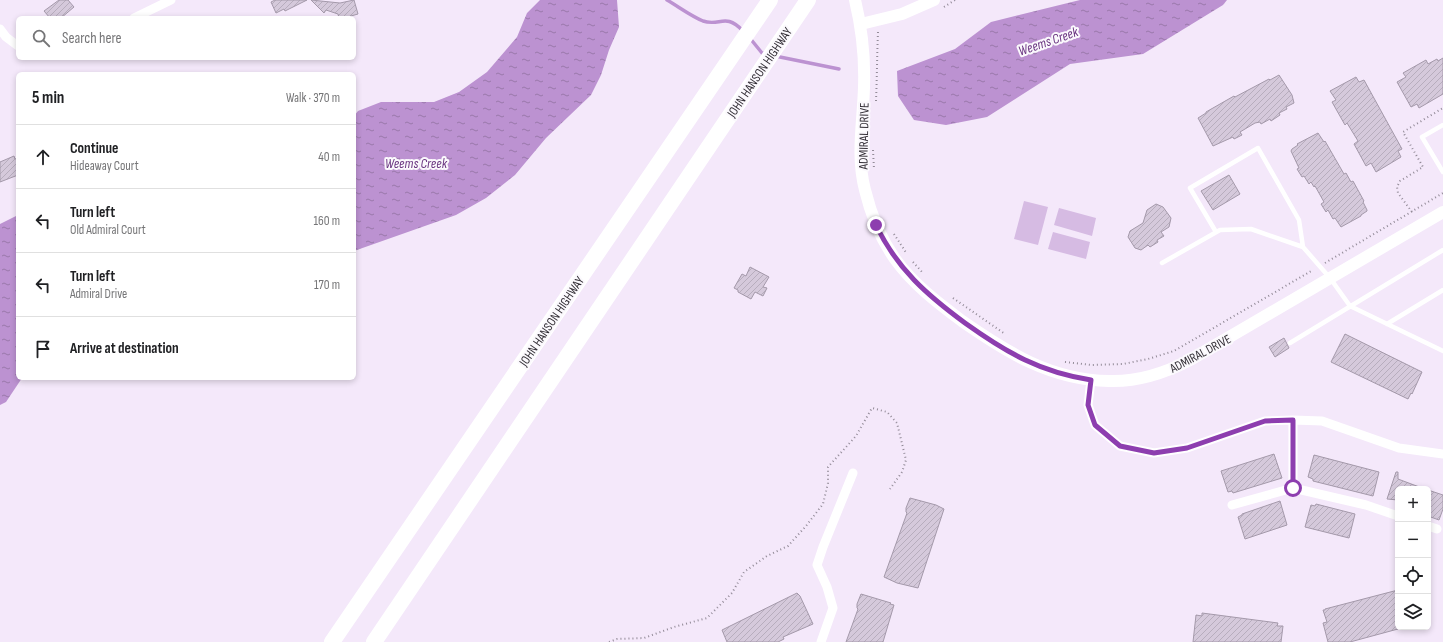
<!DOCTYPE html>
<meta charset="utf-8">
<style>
body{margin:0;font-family:"Sofia Sans Condensed",sans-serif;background:#f6f6f6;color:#202124}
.controls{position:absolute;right:12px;bottom:12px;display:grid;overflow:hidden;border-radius:6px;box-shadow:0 2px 6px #0003}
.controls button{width:36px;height:36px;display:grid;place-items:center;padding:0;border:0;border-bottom:1px solid #e0e0e0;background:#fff;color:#202124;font:20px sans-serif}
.stop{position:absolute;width:12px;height:12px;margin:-9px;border:3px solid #8d3eaf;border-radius:50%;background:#fff}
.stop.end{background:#8d3eaf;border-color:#fff;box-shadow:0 1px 4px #0008}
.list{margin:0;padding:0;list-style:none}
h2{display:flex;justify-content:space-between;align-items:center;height:52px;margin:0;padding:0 16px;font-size:17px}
h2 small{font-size:13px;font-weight:400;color:#757577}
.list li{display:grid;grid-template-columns:26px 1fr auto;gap:12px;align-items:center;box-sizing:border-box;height:64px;padding:0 16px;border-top:1px solid #e0e0e0}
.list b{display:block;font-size:15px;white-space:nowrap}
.list p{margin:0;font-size:13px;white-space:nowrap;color:#757577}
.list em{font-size:13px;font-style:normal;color:#757577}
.icon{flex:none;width:22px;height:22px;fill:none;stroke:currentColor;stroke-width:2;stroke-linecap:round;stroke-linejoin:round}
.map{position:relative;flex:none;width:1443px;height:642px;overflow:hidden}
.search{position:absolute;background:#fff;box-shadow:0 2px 6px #0003;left:16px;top:16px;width:340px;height:44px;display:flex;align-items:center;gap:10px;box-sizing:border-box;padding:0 14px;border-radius:6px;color:#757577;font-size:15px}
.panel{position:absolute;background:#fff;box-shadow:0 2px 6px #0003;left:16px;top:72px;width:340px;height:308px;border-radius:6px}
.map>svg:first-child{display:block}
.grass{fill:#d6bbe3}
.water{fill:url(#water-ripples)}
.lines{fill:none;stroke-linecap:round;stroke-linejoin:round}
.stream{stroke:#bc92d1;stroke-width:3.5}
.building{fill:url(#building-hatch);stroke:#a499aa}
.path{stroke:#938b98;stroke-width:2;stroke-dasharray:1 3;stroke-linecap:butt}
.lane{stroke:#fff;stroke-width:4.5}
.street{stroke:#fff;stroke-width:9}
.secondary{stroke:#fff;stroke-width:12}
.highway{stroke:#fff;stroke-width:16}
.route{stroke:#8d3eaf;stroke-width:5}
.labels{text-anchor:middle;stroke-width:4;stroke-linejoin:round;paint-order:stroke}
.street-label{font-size:13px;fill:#332f36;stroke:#fbf9fd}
.water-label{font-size:14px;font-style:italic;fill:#6a3581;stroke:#fbf9fd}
</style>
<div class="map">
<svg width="1443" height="642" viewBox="0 0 1443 642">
<defs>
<pattern id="water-ripples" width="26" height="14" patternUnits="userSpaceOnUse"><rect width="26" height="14" fill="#bc92d1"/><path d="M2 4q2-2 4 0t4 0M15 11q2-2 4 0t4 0" fill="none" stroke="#9978aa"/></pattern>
<pattern id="building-hatch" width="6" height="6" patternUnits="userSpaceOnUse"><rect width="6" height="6" fill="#d5c9db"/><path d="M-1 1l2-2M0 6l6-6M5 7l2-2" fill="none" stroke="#b7adbd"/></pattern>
</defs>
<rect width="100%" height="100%" fill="#f4e8fa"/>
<path class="grass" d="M1024 201 1048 207 1038 245 1014 239Z
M1059 208 1096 218 1092 236 1054 225Z
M1053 232 1090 242 1086 259 1048 249Z"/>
<path class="water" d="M540 0H617L619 27 609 50 601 75 591 95 546 138 515 175 486 198 456 215 354 251V116L358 111 381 102H434L459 92 487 72 517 37 527 13Z
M1080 0H1227L1223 5 1143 54 1070 64 987 117 946 125 914 120 898 96 897 71 955 49 991 22Z
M18 215V378H22L6 402 0 405V224Z"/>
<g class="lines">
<path class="stream" d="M667 0C679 7 691 16 703 21 720 27 725 12 743 31
M749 37 762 53 767 54
M775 56 839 69"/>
</g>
<path class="building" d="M59 0H68L74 7 61 18H50L44 11Z
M275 0H307L285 11 284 9 276 13 271 2Z
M311 0 340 3 354 0 358 14 344 18H339L338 14 326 10 324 13Z
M1443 58V94L1419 108 1417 104 1411 107 1397 82 1406 77 1403 73 1426 60 1428 64 1437 59 1438 61Z
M1279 75 1292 95 1294 103 1286 107 1287 109 1279 113 1280 115 1271 121 1270 119 1261 124 1260 122 1255 123 1240 132 1242 135 1234 139 1233 137 1213 146 1198 118 1206 113V112L1234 96 1235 97 1269 79 1270 80Z
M1356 77 1359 82 1364 80 1402 149 1398 151 1401 157 1376 172 1371 163 1366 166 1354 144 1358 141 1347 123 1345 125 1332 102 1336 100 1330 91Z
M1318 133 1324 142 1325 141 1344 174 1346 173 1351 182 1353 181 1364 201 1363 202 1367 210V211L1361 215V216L1341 227 1335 218 1333 219 1328 210 1326 212 1321 204 1324 202 1315 186 1314 187 1311 182 1309 184 1304 176 1302 177 1297 169 1299 168 1291 151 1292 149 1298 145 1297 144Z
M14 156 15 159 18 158V175L0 182V162Z
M1229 175 1240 194 1213 210 1201 191Z
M1156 204 1163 207 1171 218 1169 227 1161 232 1164 236 1157 240 1158 242 1150 247 1148 245 1141 250 1135 248 1128 237 1130 231 1143 223 1147 210Z
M750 267 769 277 763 287 767 288 763 296 755 292 751 299 738 292V290L734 288 742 274 746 276Z
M1345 334 1422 372 1412 394 1411 393 1408 399 1331 362Z
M1284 338 1289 348 1275 357 1269 347Z
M1274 454 1282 478 1233 493 1232 491 1228 492 1221 471Z
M1314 455 1379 472 1373 496 1313 481V479L1308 477Z
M1396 472H1398V479L1422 488V489H1398V500L1387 499Z
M1428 490 1443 495V509L1439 520 1428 516Z
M910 498 936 505 944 509 918 588 897 583 884 577 907 513 906 512V508Z
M1280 501 1287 525 1245 539 1238 517 1242 515V514Z
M1316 504 1355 514 1349 538 1305 527 1311 505 1315 506Z
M1398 590V629L1350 642H1328L1323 623 1327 622 1323 610H1325V609Z
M797 593 800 596 813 624 783 637 784 639 778 642H727L722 630Z
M861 594 891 603 890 604 894 605 883 642H846L858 609 857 608V604Z
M1202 613 1278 623 1277 626H1283L1281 642H1193L1196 615 1202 616Z"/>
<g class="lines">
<path class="path" d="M944 7 955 0
M876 101C877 78 877 55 878 32
M873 150 874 169
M1412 212 1398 193 1397 187 1400 181 1423 167 1403 132 1443 108
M894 234 907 254
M913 262 922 272
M1325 263 1443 193
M953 298 1005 334
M1065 362 1092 365 1123 364 1148 359 1174 351 1313 270
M609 642 617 639 644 638 674 627 707 618 732 593 744 572 767 556 788 546 806 526 823 504 828 483V467L856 436 872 408 887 412 897 423 906 460 902 472 890 489"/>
<path class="lane" d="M1443 125 1422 137 1443 172
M1216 232 1190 188 1258 148 1299 220 1303 247
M1162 263 1220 230 1251 229 1303 247 1330 278 1350 306 1443 351
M1387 324 1443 290
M1290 343 1443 250"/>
<path class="street" d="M134 18 171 0
M0 29 6 37 18 46
M1091 380 1088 405 1095 425 1120 446 1154 453 1187 448 1265 421 1293 420 1322 421 1399 448 1443 454
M1293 420V488
M1232 505 1293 488 1366 505 1398 516
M1428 526 1437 529
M821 642 833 608 827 587 817 565 823 547 853 473"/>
<path class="secondary" d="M855 0C862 29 865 58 864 87 863 122 856 156 865 190 871 215 881 239 895 259 913 284 938 303 962 321 1008 353 1051 380 1109 381 1137 382 1165 373 1190 360L1443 212
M861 24 902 14 934 0"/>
<path class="highway" d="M332 642 770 0
M374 642 808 0"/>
</g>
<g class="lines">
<path class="route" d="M876 225C897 269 927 295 965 323 1007 353 1040 372 1091 380L1088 405 1095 425 1120 446 1154 453 1187 448 1265 421 1293 420V488"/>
</g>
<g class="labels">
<g class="street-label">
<text transform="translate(759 72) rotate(-56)" y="5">JOHN HANSON HIGHWAY</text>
<text transform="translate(863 136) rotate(-89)" y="5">ADMIRAL DRIVE</text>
<text transform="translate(551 321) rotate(-56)" y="5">JOHN HANSON HIGHWAY</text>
<text transform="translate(1200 353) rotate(-28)" y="5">ADMIRAL DRIVE</text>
</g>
<g class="water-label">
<text transform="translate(1048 41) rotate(-19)" y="5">Weems Creek</text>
<text x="416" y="168">Weems Creek</text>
</g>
</g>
</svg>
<div class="controls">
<button>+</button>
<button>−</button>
<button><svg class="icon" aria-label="locate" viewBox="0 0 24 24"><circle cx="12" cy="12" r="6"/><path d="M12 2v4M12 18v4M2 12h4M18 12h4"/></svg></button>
<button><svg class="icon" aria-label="layers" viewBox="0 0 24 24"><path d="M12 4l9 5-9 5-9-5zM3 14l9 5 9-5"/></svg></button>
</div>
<div class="stop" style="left:1293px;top:488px"></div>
<div class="stop end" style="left:876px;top:225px"></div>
<div class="search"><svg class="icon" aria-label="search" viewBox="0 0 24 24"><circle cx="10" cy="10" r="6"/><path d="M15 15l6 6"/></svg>Search here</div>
<section class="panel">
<h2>5 min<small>Walk · 370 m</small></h2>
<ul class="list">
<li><svg class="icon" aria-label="ahead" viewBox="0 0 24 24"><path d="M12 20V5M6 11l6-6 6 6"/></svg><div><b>Continue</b><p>Hideaway Court</p></div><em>40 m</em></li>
<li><svg class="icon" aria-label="left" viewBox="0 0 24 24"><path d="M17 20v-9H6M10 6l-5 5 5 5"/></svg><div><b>Turn left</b><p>Old Admiral Court</p></div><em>160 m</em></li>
<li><svg class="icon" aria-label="left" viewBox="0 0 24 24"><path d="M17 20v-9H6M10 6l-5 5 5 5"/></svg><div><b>Turn left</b><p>Admiral Drive</p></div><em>170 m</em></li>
<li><svg class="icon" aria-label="arrive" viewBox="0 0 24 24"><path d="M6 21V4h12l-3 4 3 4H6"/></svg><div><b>Arrive at destination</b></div></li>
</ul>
</section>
</div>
